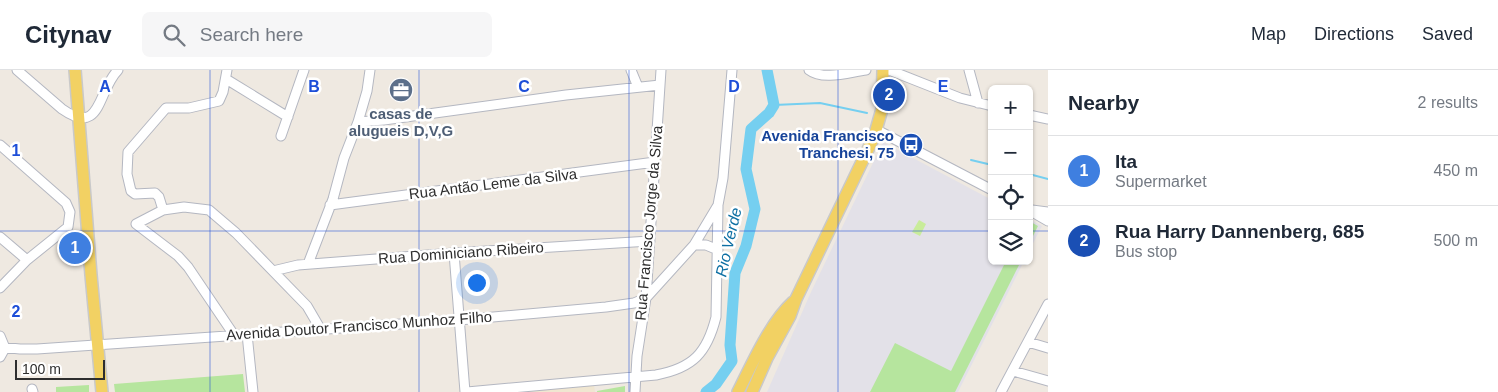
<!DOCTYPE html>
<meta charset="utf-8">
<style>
body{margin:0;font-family:Helvetica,sans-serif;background:#f6f6f7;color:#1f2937}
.controls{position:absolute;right:15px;top:15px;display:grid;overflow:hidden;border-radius:8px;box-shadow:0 1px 4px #0004}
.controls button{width:45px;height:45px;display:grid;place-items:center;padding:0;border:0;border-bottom:1px solid #e0e1e3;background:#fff;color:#1f2937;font:25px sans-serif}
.scale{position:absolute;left:15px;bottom:12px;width:90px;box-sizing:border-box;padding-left:5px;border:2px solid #2e2e2e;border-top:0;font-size:14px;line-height:18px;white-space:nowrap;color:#2e2e2e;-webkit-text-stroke:4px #fff;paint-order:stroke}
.you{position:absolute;left:476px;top:212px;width:18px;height:18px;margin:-12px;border:4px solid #fff;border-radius:50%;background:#1a73e8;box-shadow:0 0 0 8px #1a73e833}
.badge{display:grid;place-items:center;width:32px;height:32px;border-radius:50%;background:#4264fb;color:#fff;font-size:16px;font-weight:700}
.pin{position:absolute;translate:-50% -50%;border:2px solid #fff;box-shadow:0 1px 5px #0006}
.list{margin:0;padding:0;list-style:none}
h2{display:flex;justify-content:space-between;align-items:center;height:65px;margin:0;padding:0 20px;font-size:21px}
h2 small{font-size:16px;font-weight:400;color:#747a83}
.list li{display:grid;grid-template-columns:32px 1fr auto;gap:15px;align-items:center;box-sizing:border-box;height:70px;padding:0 20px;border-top:1px solid #e0e1e3}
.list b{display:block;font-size:19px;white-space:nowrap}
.list p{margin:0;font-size:16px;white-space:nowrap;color:#747a83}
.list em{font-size:16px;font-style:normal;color:#747a83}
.icon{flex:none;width:28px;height:28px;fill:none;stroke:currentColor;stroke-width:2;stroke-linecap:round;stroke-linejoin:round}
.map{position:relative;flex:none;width:1048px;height:322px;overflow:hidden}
header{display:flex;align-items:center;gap:30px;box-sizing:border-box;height:70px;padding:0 25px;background:#fff;border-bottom:1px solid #e0e1e3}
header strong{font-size:24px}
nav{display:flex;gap:28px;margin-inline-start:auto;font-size:18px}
.search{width:350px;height:45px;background:#f6f6f7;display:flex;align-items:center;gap:12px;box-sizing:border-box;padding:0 18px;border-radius:8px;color:#747a83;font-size:19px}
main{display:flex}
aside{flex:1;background:#fff}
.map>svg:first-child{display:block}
.industrial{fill:#e3e1e8}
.education{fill:#f0e6d1}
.green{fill:#b6e59e}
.pitch{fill:#c9ec9a}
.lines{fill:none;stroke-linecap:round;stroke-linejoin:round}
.stream{stroke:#75cff0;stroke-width:2}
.river{stroke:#75cff0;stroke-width:11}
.minor-casing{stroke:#b4b7c1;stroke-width:11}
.major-casing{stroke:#c9c9c9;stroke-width:14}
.minor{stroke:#fff;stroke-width:9}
.major{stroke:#f2d163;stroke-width:11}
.grid{fill:none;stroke:#1d4ed8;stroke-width:1;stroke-opacity:0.55}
.labels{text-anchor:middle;stroke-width:5;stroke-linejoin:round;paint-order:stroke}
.service-label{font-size:15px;font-weight:bold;fill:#4e5e75;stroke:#fff}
.transit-label{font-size:15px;font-weight:bold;fill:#164399;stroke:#fff;text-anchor:end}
.street-label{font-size:15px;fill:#2e2e2e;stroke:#fff}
.water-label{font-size:16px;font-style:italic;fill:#0d6fa3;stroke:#fff}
.grid-label{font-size:16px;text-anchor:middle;font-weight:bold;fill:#1d4ed8;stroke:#fff;stroke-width:5;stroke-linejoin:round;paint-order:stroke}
</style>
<header>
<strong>Citynav</strong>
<div class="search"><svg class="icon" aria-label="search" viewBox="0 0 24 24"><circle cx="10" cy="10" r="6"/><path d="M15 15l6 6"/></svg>Search here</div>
<nav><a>Map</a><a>Directions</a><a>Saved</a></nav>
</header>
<main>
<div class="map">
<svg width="1048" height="322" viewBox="0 0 1048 322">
<rect width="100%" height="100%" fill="#efe9e1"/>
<path class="industrial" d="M883 72 992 130V191H1024L958 322H767L811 222Z
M1029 149 1042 156 1029 181Z"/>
<path class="education" d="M594 315 595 322H523Z"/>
<path class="green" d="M1029 151 1038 156 1029 174Z
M1006 191H1021L955 322H870L895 273 951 301Z
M243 304 245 322H115L114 314Z
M89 315V322H56V317Z
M625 316V322H597V321Z"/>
<path class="pitch" d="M919 150 926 154 920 166 912 162Z"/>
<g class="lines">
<path class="stream" d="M774 35 820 33 867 43
M971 90 992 95
M1029 104 1048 109"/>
<path class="river" d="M706 322 716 314 732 291 730 275 735 203 746 176 755 139 746 99 751 59 769 43 774 35 767 0"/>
<g class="minor-casing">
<path id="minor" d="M17 0 62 39C102 67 97 21 118 0
M631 0 638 17
M809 0C823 11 850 2 866 0
M889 0 960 28 992 36
M969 0 978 33
M226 9 288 47
M1029 45 1048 49
M358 52 384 50 566 25 660 15
M877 60 992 120
M281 66 304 0
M0 75 66 133 70 142 68 157 27 190 0 218
M330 135 655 92
M163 140 159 127 155 123 135 124 131 121 127 104 128 82 166 38H189L219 31 223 22 227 0
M1029 140 1048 151
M1032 140 1048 142
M0 167 27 190
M694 175H706L718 180
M454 183 465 322
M308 194 333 129 344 88 358 52 367 21 370 0
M273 201 298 195 454 183 650 171
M247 264 253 322
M234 265 188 197 178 186 136 154 163 140 184 137 209 140 236 163 307 236 321 260
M0 266 5 278 0 287
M1028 272 1048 278
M0 277 20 279H37L459 250 606 237 634 233 646 228 694 175 718 135 723 108 732 0
M1013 301 1048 311
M32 319 33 322
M467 322 656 305C693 298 707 283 716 247L718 136
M635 322 637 286 646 228 661 0
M1001 322 1048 234"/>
</g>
<g class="major-casing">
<path id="major" d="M75 0 91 205 102 322
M738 322C752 294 770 253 793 232
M752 322 767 288 790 246 796 229 874 67 882 39 883 0"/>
</g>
<use href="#minor" class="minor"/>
<use href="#major" class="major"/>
</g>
<path class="grid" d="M210 0V322M419 0V322M629 0V322M838 0V322M0 161H992M1029 161H1048"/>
<defs>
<g id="office-disc" transform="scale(1.25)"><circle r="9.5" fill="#5c6f8a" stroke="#fff"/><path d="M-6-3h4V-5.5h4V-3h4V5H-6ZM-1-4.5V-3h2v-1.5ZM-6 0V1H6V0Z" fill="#fff"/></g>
<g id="bus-disc" transform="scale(1.25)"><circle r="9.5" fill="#1a4fb4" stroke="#fff"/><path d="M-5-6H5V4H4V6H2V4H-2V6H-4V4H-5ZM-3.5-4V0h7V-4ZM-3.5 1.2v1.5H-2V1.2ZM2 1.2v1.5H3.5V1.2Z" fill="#fff"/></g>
</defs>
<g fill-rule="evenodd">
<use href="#office-disc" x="401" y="20"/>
<use href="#bus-disc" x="911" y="75"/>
</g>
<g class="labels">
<g class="service-label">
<text x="401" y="49">casas de<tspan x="401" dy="17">alugueis D,V,G</tspan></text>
</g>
<g class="transit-label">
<text x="894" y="71">Avenida Francisco<tspan x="894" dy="17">Tranchesi, 75</tspan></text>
</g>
<g class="street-label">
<text transform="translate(493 114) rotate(-7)" y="5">Rua Antão Leme da Silva</text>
<text transform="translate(649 153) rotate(-85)" y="5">Rua Francisco Jorge da Silva</text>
<text transform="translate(461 183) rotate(-4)" y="5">Rua Dominiciano Ribeiro</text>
<text transform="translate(359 256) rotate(-4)" y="5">Avenida Doutor Francisco Munhoz Filho</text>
</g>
<g class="water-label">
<text transform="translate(728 172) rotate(-77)" y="6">Rio Verde</text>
</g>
</g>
<g class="grid-label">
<text x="105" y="22">A</text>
<text x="314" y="22">B</text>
<text x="524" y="22">C</text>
<text x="734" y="22">D</text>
<text x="943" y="22">E</text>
<text x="16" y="86">1</text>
<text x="16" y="247">2</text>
</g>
</svg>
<div class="controls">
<button>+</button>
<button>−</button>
<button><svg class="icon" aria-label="locate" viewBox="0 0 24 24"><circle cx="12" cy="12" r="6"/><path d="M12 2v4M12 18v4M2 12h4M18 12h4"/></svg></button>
<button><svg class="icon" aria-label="layers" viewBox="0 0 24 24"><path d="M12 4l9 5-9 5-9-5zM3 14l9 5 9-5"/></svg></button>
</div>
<div class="scale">100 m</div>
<div class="you"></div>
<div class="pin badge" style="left:75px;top:178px;background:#3f7fe0">1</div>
<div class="pin badge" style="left:889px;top:25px;background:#1a4fb4">2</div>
</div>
<aside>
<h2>Nearby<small>2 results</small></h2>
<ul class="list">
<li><span class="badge" style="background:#3f7fe0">1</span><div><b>Ita</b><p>Supermarket</p></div><em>450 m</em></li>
<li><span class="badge" style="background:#1a4fb4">2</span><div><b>Rua Harry Dannenberg, 685</b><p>Bus stop</p></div><em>500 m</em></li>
</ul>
</aside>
</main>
